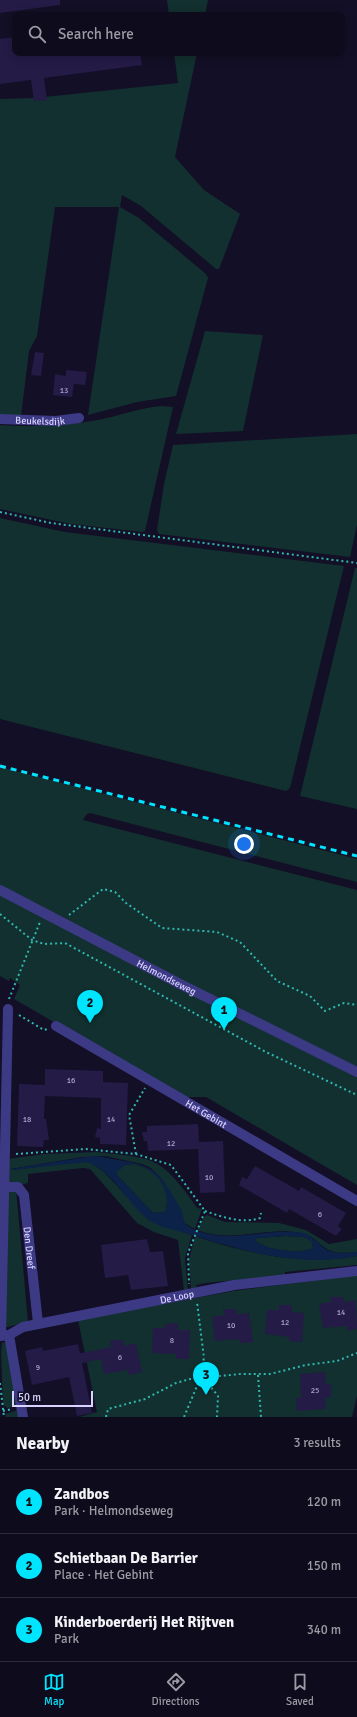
<!DOCTYPE html>
<meta charset="utf-8">
<style>
body{margin:0;font-family:Signika,sans-serif;background:#1c1929;color:#f1f3f6}
.scale{position:absolute;left:12px;bottom:10px;width:81px;box-sizing:border-box;padding-left:4px;border:2px solid #d9d4ff;border-top:0;font-size:11px;line-height:14px;white-space:nowrap;color:#d9d4ff;-webkit-text-stroke:3px #130f26;paint-order:stroke}
.you{position:absolute;left:244px;top:844px;width:14px;height:14px;margin:-10px;border:3px solid #fff;border-radius:50%;background:#1a73e8;box-shadow:0 0 0 6px #1a73e833}
.badge{display:grid;place-items:center;width:26px;height:26px;border-radius:50%;background:#00e5ff;color:#111;font-size:13px;font-weight:700}
.pin{position:absolute;translate:-50% -33px;filter:drop-shadow(0 1px 2px #0008)}
.pin::after{content:'';position:absolute;top:21px;width:14px;height:12px;background:inherit;clip-path:polygon(0 0,100% 0,50% 100%)}
.list{margin:0;padding:0;list-style:none}
h2{display:flex;justify-content:space-between;align-items:center;height:52px;margin:0;padding:0 16px;font-size:17px}
h2 small{font-size:13px;font-weight:400;color:#9b9ba3}
.list li{display:grid;grid-template-columns:26px 1fr auto;gap:12px;align-items:center;box-sizing:border-box;height:64px;padding:0 16px;border-top:1px solid #2e2b3b}
.list b{display:block;font-size:15px;white-space:nowrap}
.list p{margin:0;font-size:13px;white-space:nowrap;color:#9b9ba3}
.list em{font-size:13px;font-style:normal;color:#9b9ba3}
.icon{flex:none;width:22px;height:22px;fill:none;stroke:currentColor;stroke-width:2;stroke-linecap:round;stroke-linejoin:round}
.map{position:relative;flex:none;width:357px;height:1417px;overflow:hidden}
.search{position:absolute;background:#0e0b1c;box-shadow:0 2px 10px #0003;left:12px;right:12px;top:12px;height:44px;display:flex;align-items:center;gap:10px;box-sizing:border-box;padding:0 14px;border-radius:8px;color:#9b9ba3;font-size:15px}
.sheet{height:244px;background:#0e0b1c}
nav{display:flex;justify-content:space-around;align-items:center;box-sizing:border-box;height:56px;border-top:1px solid #2e2b3b;background:#0e0b1c;font-size:11px;color:#9b9ba3}
nav a{display:grid;justify-items:center;gap:2px}
nav .on{color:#00e5ff}
.map>svg:first-child{display:block}
.green{fill:#12302f}
.water{fill:#0c2248;fill-rule:evenodd}
.building{fill:#241b47}
.lines{fill:none;stroke-linecap:round;stroke-linejoin:round}
.path{stroke:#2fb8b0;stroke-width:2;stroke-dasharray:2 3;stroke-linecap:butt}
.minor{stroke:#3d3a85;stroke-width:10}
.rail{stroke:#00e5ff;stroke-width:3;stroke-dasharray:6 5;stroke-linecap:butt}
.labels{text-anchor:middle;stroke-width:4;stroke-linejoin:round;paint-order:stroke}
.number-label{font-size:8px;fill:#aca6d1}
.street-label{font-size:10px;fill:#d9d4ff;stroke:#130f26}
</style>
<div class="map">
<svg width="357" height="1417" viewBox="0 0 357 1417">
<rect width="100%" height="100%" fill="#130f26"/>
<path class="green" d="M167 0H208L205 15H169Z
M174 53H197L175 157 204 190 240 214 219 269H216L141 206 122 195 120 207 139 218 206 274 208 278 176 396 137 402 88 415 119 207H55L37 336 29 351 21 416 0 415V99L35 98 178 83Z
M205 331 263 335 243 431 176 434Z
M161 406 173 407 145 531 142 532 71 524 0 509V425C33 427 65 426 98 420 119 416 139 408 161 406Z
M357 434V525L350 557 159 534 157 530 164 484 173 445Z
M0 518 65 532 344 566 290 788 286 791 0 719Z
M355 568H357V809L300 796Z
M0 767 357 859V882L90 813 86 815 83 820 357 890V1185L206 1097H183L14 999 20 985 10 978 9 981 0 976Z
M97 1152C114 1154 133 1155 149 1160 169 1167 185 1191 197 1208L202 1209 195 1229 184 1223 181 1210 160 1177 151 1168 142 1164 105 1156 82 1157 11 1169 12 1170 83 1161 92 1163 105 1173 149 1220 192 1235 185 1258 188 1291H184L178 1240 154 1232 137 1223 90 1169 83 1168 28 1174V1183L20 1185 9 1183 7 1159 45 1154Z
M134 1164C152 1168 166 1181 167 1200 167 1205 167 1209 165 1212L157 1213 152 1212 117 1175V1171L125 1165Z
M16 1189 28 1322 3 1328 7 1190Z
M207 1215 225 1222 279 1223 306 1230 329 1244 357 1239V1252C348 1253 334 1254 327 1249 317 1243 313 1235 301 1233 266 1226 231 1244 197 1230L204 1217Z
M195 1236C243 1253 306 1266 357 1256V1265L285 1272V1275L206 1283 196 1285 197 1289 191 1290 189 1260Z
M286 1236 304 1237 312 1241 313 1248C303 1255 262 1250 255 1240L257 1238Z
M357 1275V1396L352 1417H79L97 1412 78 1320 233 1291Z
M2 1342 6 1343 17 1406 7 1408 3 1405 1 1353Z
M18 1410 19 1417H6L5 1414Z"/>
<path class="water" d="M92 1156C102 1156 110 1159 119 1160 158 1166 161 1175 180 1208 184 1214 181 1222 188 1226 221 1246 260 1229 296 1232 312 1233 315 1242 327 1250 335 1254 349 1253 357 1252V1256C301 1268 242 1251 189 1234 176 1230 160 1228 149 1220 127 1204 114 1171 87 1162L11 1170V1169ZM134 1164C152 1168 166 1181 167 1200 167 1205 167 1209 165 1212L157 1213 152 1212 117 1175V1172L125 1165ZM286 1236 304 1237 312 1241 313 1248C303 1255 262 1250 255 1240L257 1238Z"/>
<path class="building" d="M0 0H60V5L0 13Z
M15 37V53H140L142 65 44 78 47 100 34 101 31 80 0 84V39Z
M35 352 44 353 41 376 31 375Z
M66 370 87 372 85 385 74 384 72 397 53 395 55 374 66 376Z
M45 1069 103 1071V1082L128 1083 126 1145 100 1144V1138L95 1137 97 1128 101 1129V1098L45 1096 44 1119H46L49 1140H44L43 1147 17 1146 19 1084 45 1085Z
M198 1124 199 1142 223 1141 225 1192 200 1193 198 1149 148 1151 147 1141H144L142 1132H147V1126Z
M255 1166 299 1191 301 1187 346 1213 338 1226 342 1229 336 1236 289 1209 287 1213 239 1185 242 1177 247 1179Z
M147 1239 150 1252 163 1251 168 1286 131 1290 128 1275 105 1278 101 1245Z
M330 1297H343L344 1302 356 1300 357 1329 347 1331V1326L323 1328 319 1304 331 1302Z
M279 1305H292V1312L304 1313 302 1342 289 1341V1337L265 1334 267 1310H279Z
M223 1309H236L237 1314 249 1313 253 1342 240 1343 239 1339 215 1341 212 1317 224 1315Z
M178 1323V1330H190L189 1359H176V1354L152 1353 153 1328H164L165 1324Z
M114 1340H123L124 1346 136 1343 142 1372 129 1375 128 1370 104 1374 101 1359 82 1363 92 1413 77 1416 69 1377 32 1385 25 1351 42 1347 43 1351 78 1344 80 1353 87 1352 111 1347 110 1342Z
M325 1372 326 1384H331V1397L325 1398 326 1409 297 1411 296 1398H301L300 1374Z"/>
<g class="lines">
<path class="path" d="M0 512 51 523 357 563
M0 914 32 940 44 944 65 943 266 1052 357 1095
M69 915 103 889 115 892 126 903 162 928 217 932 240 942 277 981 310 996 325 1011 344 1003 357 1005
M9 999 40 922
M19 1015 44 1030 48 1029
M16 1154 86 1149 136 1154 171 1165 205 1211 188 1253 189 1284
M136 1154 129 1115 145 1088
M205 1211C222 1217 242 1224 260 1218L261 1213
M258 1375 261 1417
M200 1378 210 1386 218 1396 217 1417
M0 1383 4 1417
M3 1411 12 1409
M106 1417 108 1409 145 1399 176 1383 190 1379 240 1374H270L306 1365 337 1361 357 1353
M184 1417 197 1386 204 1358 197 1302"/>
<g class="minor">
<path id="s1" d="M0 419 56 421 79 418"/>
<path id="s2" d="M0 890 180 984 357 1072"/>
<path id="s3" d="M8 1009 1 1336 9 1335 23 1327 234 1285 357 1271"/>
<path id="s4" d="M56 1026 357 1201"/>
<path id="s5" d="M3 1187H18L24 1195 38 1323"/>
<path d="M9 1335 23 1417"/>
</g>
<path class="rail" d="M0 766 357 856"/>
</g>
<g class="labels">
<g class="number-label">
<text x="64" y="393">13</text>
<text x="71" y="1083">16</text>
<text x="27" y="1122">18</text>
<text x="111" y="1122">14</text>
<text x="171" y="1146">12</text>
<text x="209" y="1180">10</text>
<text x="320" y="1217">6</text>
<text x="341" y="1315">14</text>
<text x="285" y="1325">12</text>
<text x="231" y="1328">10</text>
<text x="172" y="1343">8</text>
<text x="120" y="1360">6</text>
<text x="38" y="1370">9</text>
<text x="315" y="1393">25</text>
</g>
<g class="street-label">
<text dy="4" stroke="none"><textPath href="#s1" startOffset="40">Beukelsdijk</textPath></text>
<text dy="4" stroke="none"><textPath href="#s2" startOffset="188">Helmondseweg</textPath></text>
<text dy="4" stroke="none"><textPath href="#s4" startOffset="174">Het Gebint</textPath></text>
<text dy="4" stroke="none"><textPath href="#s5" startOffset="78">Den Dreef</textPath></text>
<text dy="4" stroke="none"><textPath href="#s3" startOffset="508">De Loop</textPath></text>
</g>
</g>
</svg>
<div class="scale">50 m</div>
<div class="you"></div>
<div class="pin badge" style="left:224px;top:1030px">1</div>
<div class="pin badge" style="left:90px;top:1023px">2</div>
<div class="pin badge" style="left:206px;top:1395px">3</div>
<div class="search"><svg class="icon" aria-label="search" viewBox="0 0 24 24"><circle cx="10" cy="10" r="6"/><path d="M15 15l6 6"/></svg>Search here</div>
</div>
<section class="sheet">
<h2>Nearby<small>3 results</small></h2>
<ul class="list">
<li><span class="badge">1</span><div><b>Zandbos</b><p>Park · Helmondseweg</p></div><em>120 m</em></li>
<li><span class="badge">2</span><div><b>Schietbaan De Barrier</b><p>Place · Het Gebint</p></div><em>150 m</em></li>
<li><span class="badge">3</span><div><b>Kinderboerderij Het Rijtven</b><p>Park</p></div><em>340 m</em></li>
</ul>
</section>
<nav>
<a class="on"><svg class="icon" aria-label="map" viewBox="0 0 24 24"><path d="M3 6l6-2 6 2 6-2v14l-6 2-6-2-6 2zM9 4v14M15 6v14"/></svg>Map</a>
<a><svg class="icon" aria-label="directions" viewBox="0 0 24 24"><path d="M12 3l9 9-9 9-9-9zM9 14v-3h6M13 9l2 2-2 2"/></svg>Directions</a>
<a><svg class="icon" aria-label="saved" viewBox="0 0 24 24"><path d="M7 4h10v16l-5-4-5 4z"/></svg>Saved</a>
</nav>
